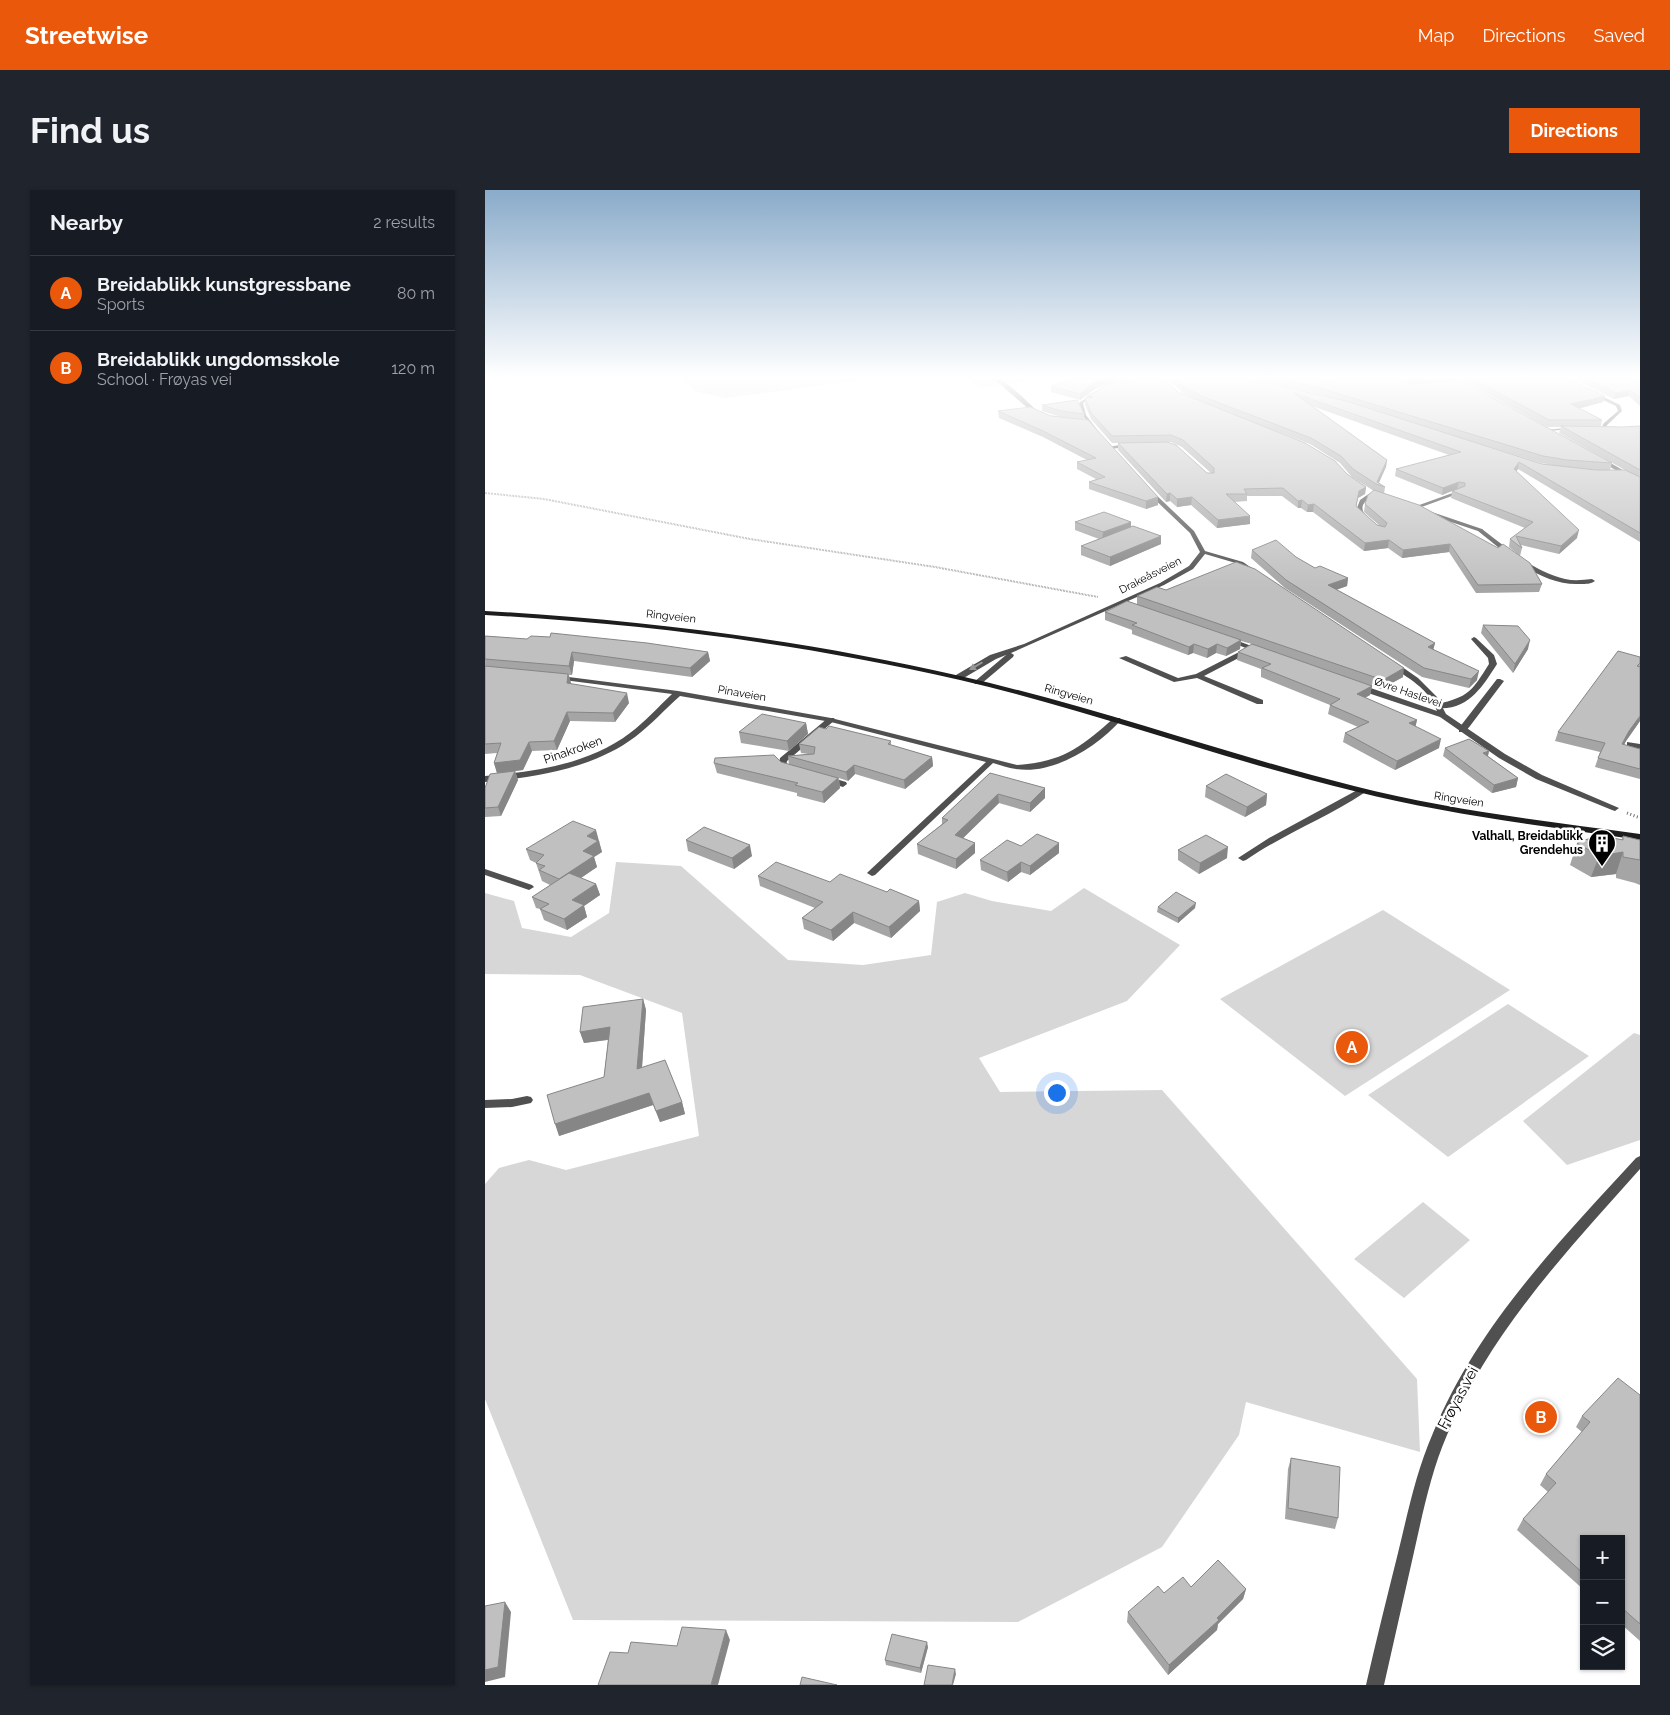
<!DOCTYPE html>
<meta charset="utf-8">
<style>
body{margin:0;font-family:Raleway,sans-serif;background:#20242c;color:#f1f3f6}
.controls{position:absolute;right:15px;bottom:15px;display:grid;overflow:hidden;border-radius:0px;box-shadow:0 1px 4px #0004}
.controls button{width:45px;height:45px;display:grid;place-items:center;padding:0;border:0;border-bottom:1px solid #363941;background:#171b24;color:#f1f3f6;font:25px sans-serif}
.you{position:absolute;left:571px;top:902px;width:18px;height:18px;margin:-12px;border:4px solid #fff;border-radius:50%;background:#1a73e8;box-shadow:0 0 0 8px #1a73e833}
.badge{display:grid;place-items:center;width:32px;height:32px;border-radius:50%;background:#ea580c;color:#fff;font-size:16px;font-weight:700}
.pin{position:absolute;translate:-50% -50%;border:2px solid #fff;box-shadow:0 1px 5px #0006}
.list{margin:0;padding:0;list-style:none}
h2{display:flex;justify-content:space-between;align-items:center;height:65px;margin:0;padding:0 20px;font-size:21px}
h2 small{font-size:16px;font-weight:400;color:#9ea1a6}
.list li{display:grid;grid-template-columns:32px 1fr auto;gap:15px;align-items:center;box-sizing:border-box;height:75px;padding:0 20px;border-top:1px solid #363941}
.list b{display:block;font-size:19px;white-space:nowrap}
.list p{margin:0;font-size:16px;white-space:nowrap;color:#9ea1a6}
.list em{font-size:16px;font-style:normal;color:#9ea1a6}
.icon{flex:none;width:28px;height:28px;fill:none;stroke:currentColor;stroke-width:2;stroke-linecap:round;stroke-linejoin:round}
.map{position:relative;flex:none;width:1155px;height:1495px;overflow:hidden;border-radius:0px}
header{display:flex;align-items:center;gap:30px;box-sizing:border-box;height:70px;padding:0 25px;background:#ea580c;color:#fff}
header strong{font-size:24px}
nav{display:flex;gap:28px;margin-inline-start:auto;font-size:18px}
.intro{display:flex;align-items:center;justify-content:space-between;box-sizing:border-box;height:120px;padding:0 30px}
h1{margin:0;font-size:35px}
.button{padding:12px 22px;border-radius:0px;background:#ea580c;color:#fff;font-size:18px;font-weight:700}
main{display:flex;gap:30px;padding:0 30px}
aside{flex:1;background:#171b24;border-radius:0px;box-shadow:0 1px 4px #0004}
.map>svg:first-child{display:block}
.green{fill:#d7d7d7}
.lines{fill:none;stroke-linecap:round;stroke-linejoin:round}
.path-far1{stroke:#727272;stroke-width:2;stroke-dasharray:0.5 1;stroke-linecap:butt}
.path{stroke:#727272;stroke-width:3;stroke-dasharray:1 2.5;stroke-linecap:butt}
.lane{fill:#505050;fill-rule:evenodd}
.street{fill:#505050;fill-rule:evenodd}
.secondary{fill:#1d1d1d;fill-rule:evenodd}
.wall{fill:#a5a5a5;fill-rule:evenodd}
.shaded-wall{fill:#868686}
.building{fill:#c0c0c0;stroke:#868686}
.oneway{fill:#969696}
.labels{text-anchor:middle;stroke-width:5;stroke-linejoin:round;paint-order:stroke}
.far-street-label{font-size:11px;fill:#000;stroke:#fff}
.street-label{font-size:12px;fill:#000;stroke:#fff}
.poi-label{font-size:12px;font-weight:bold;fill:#000;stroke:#fff;text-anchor:end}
.near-street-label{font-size:15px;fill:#000;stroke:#fff}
</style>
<header>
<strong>Streetwise</strong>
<nav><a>Map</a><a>Directions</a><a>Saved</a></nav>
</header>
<div class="intro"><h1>Find us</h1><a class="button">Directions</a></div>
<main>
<aside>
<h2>Nearby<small>2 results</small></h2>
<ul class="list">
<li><span class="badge">A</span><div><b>Breidablikk kunstgressbane</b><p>Sports</p></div><em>80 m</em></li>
<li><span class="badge">B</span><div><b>Breidablikk ungdomsskole</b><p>School · Frøyas vei</p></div><em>120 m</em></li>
</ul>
</aside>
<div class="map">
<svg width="1155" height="1495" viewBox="0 0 1155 1495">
<rect width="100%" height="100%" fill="#fff"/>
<path class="green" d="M197 188H393L240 208 210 201Z
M480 188H564L496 198Z
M131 672 196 676 303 770 378 775 446 765 452 712 480 703 507 711 566 721 599 698 695 755 642 811 494 868 515 902 677 900 932 1189 935 1262 761 1212 754 1245 677 1357 533 1432 88 1430 0 1209V994L14 978 44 970 81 980 214 946 197 823 95 785 0 784V703L29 711 37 738 86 747 124 723Z
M898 720 1025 800 860 906 735 809Z
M1023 814 1104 866 963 967 883 905Z
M1149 843 1155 845V950L1082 975 1038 931Z
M938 1012 985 1050 919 1108 869 1069Z"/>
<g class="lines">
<path class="path-far1" d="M0 303 59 309 265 349 450 377 613 407"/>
<path class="path" d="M1142 623 1155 628"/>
<path class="lane" d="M973 301 978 302 931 319 926 318Z
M885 303 890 304C879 312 872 316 883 329L880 331 874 325 872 318 875 310Z
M993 339H997C1022 358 1049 382 1080 389 1089 391 1098 390 1107 389L1110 391C1106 394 1101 394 1095 394 1056 396 1022 364 993 341Z
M989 447 991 448 1009 465 1012 474C998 496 983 521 952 518V514C984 507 987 501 1004 474L1003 468 986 449Z
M762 458 769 460 719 486 778 510V514H772L712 488 689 492 634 468 641 466 693 488 711 484Z
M1012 489H1015L1019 491 985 536 980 542H974V538Z
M343 528H349L350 530 302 571 301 576 308 578V582C303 583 296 581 293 577L295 568Z
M341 586 361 592 362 594 358 597 338 591V587Z
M876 598 880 601 879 603C841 628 799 644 761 670L758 671 753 668 784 648Z
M0 679 47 695 49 697 44 700 0 685Z
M42 906 46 907 48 910 46 913 27 917 0 918V910L27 909Z"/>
<path class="street" d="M508 188C522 188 543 214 555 223V225H551L546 221Z
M964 188H970L982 197 978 198Z
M613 200 615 202 598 213 601 225 613 241 611 242 597 225 594 213Z
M1105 202H1109L1135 215 1137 221 1122 235 1121 240 1117 239 1118 234 1133 221 1131 216 1105 204Z
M1091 237 1089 239 1062 241 1060 240Z
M646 253 648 256 626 259 623 257Z
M1113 268H1117L1155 290V294L1113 270Z
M663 301H667L709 341 720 361 758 372 771 381V383H767L754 374 720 364 708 379 679 395 526 463 529 465 528 467 496 494H490L489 492 521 465 511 469 477 489H471V485L505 465 539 454 675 393 704 376 715 362 705 343 663 303Z
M941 320 997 339 998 340 993 341 939 323V321Z
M741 448H745L780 461 773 463 741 450Z
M904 472H910L933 488 952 507 961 524 1020 564 1057 585 1134 618 1130 621 1127 620 1051 589 1014 568 955 527 871 499V495H877L952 521C944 499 923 487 904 476Z
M68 485 193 501 346 528 532 575C578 572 596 557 629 528H635L636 530C612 557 568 585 531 579 523 578 516 575 508 573L390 685 387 686 382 683 384 681 501 572 346 532 195 506C180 519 166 535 150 547 107 579 51 587 0 592V586C50 582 104 574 145 543 160 532 173 517 187 504L71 489 67 487Z
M1142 552 1155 554V559L1142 556Z
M1155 966V979C1082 1061 1005 1142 962 1245 946 1282 938 1322 929 1362 919 1406 909 1451 899 1495H881C891 1451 902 1407 913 1363 923 1322 931 1282 948 1243 992 1136 1074 1052 1151 968Z"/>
<path class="secondary" d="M0 421C160 430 318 450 475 486 608 516 737 563 869 596 963 620 1059 631 1155 644V650C1059 636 963 625 869 601 736 569 608 521 475 490 319 454 160 434 0 425Z"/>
</g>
<path class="wall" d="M589 188H678L693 202 711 209 698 203 681 188H831L839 190 850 188H965V191L1127 273 1125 280 1147 284 1074 243 1076 237H1062L974 188H1085L1094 194 1120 206 1118 212 1094 218 1117 230 1116 236H1098L1138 237 1155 236V352L1033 279 1031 282 1092 348 1074 364 1036 355 1037 358 1035 366 1024 357 1025 349 1040 338 966 308 967 301 957 305 910 286 911 279 964 265 827 216 902 270 901 277 893 293 900 297 899 304 1057 394 1054 402 991 403 964 362 917 368 903 358 879 361 828 322H822L816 318H813L797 306H762V311L749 312 765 334 732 338 706 315 692 317 685 311 681 312 633 260V253H627L606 229 600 215V208H602V206L652 189 632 191 610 199 595 210 566 202V196ZM761 189H765L834 204 847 208ZM791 241 825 254 855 273 867 287 889 301 880 314 879 322 895 336 892 335 871 316 873 308 880 304 881 297ZM683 252H686L697 257 726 283H722ZM989 252 1056 273 1068 275 1057 274Z
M1087 188H1155V216L1144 206 1129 209Z
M557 215 599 224V230L673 307V315L661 319 604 299V292L611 289 592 279V272L602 270 558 247 514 228 513 221 573 226 557 221Z
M590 332 646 337 676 346V354L625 376 596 365V356L614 349 590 340Z
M767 360 811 367 830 378 863 388 862 396 851 400 950 453 948 459 992 490 984 498 937 487 800 398 766 368Z
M652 406 918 487 896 499 832 477 887 496 885 505 880 508 932 530 930 536 954 558 910 580 858 552 860 543 873 537 843 524 845 515 776 487V479L752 470 753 462 767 454 756 451 755 459 741 466 731 463 722 468 708 463 703 465 647 444V440L620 430V422L652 414Z
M998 435 1043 459 1028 483 996 443Z
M0 446 223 462 225 471 207 487 89 471 87 485H84L86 494 144 513 130 532 85 531 72 560 47 561 38 580 30 581 33 590 16 626 0 627V598L12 583 9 573 12 563 0 564Z
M1155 467V531L1141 551 1139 555 1155 559V589L1110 577 1115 562 1070 551 1073 542Z
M321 533 323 544 304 561 256 553 254 542Z
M406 551V555L447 567 448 576 420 599 370 584 363 591 354 588 355 598 339 613 312 606V603L232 583 229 573 296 572 304 575 303 566 323 564 316 563 314 554Z
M960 558 1004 561 1003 566 1033 588 1031 597 1007 603 958 566Z
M505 583 560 608 545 622 514 613 478 648 490 653V663L471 679 433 664 432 654 457 634V628Z
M721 596 782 604 781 615 760 627 720 607Z
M1138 646 1155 650V695L1150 693 1131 688V684L1106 687 1085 675 1092 653 1137 649Z
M201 650 267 666 249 679 203 661Z
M115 651 114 652 117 662 109 667 112 677 96 688 111 694 115 705 99 716 102 727 82 740 59 730 55 719 51 718 47 707 65 695 57 691 51 673 45 670 41 659Z
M536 656 574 663 545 685 536 682 523 692 496 680 495 670Z
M693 660 742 668 714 684 693 670Z
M273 686 345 692 402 702 434 711 435 721 406 748 369 733 348 751 319 739 317 728 330 718 275 696Z
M673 717 710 718 693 733 672 722Z
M158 809 161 820 157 878 197 912 200 924 175 932 168 915 74 946 119 887 123 850 99 853 95 842Z
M1155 1205V1451L1136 1434V1349H1099V1400L1032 1340 1038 1329 1063 1302 1055 1295 1061 1284 1097 1242 1091 1237 1097 1226Z
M806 1268 853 1328 850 1339 800 1329 803 1279Z
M706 1397 761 1399 758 1409 733 1434 732 1440 683 1485 642 1432 643 1422 679 1403Z
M443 1457 436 1483 401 1475 400 1470Z"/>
<path class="shaded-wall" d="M622 188H656L632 191 610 199 595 210V204L610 192Z
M930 188H965V191L923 195 922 191 924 189Z
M1145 200 1144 206 1129 209 1131 203Z
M1120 206 1118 212 1085 221 1086 214Z
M902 270 901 277 893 295 892 292Z
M1034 272 1033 279 1027 287 1029 279Z
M974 292 972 299 957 305 958 298Z
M881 297 880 304 873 308 870 323 874 301Z
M685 303V311L681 312 682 304Z
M673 307V315L661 319V311Z
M707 307 706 315 692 317V309Z
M817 310 816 318H813V311Z
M829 314 828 322H822L823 315Z
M765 326V334L732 338 733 330Z
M646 332V340L617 351 618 342Z
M1094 340 1092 348 1074 364 1076 356Z
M676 346V354L625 376V367Z
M904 350 903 358 879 361 880 353Z
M965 354 964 362 917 368 918 360Z
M863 388 862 396 842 403 843 395Z
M756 450 755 459 741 466 742 458Z
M1045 450 1043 459 1028 483 1030 474Z
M950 453 948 461 943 457Z
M709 454 708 463 703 465 704 457Z
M732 454 731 463 722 468 723 459Z
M87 462 89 471 87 485 84 476Z
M223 462 225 471 207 487 205 478Z
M919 478 918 487 896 499 898 490Z
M994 481 992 490 984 498 986 489Z
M83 484 86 493 84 503 82 493Z
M887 496 885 505 870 513 872 504Z
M142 503 144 513 130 532 128 523Z
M82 522 85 531 72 560 69 551Z
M1155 526V531L1141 551 1134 564 1137 554 1144 541Z
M932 530 930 539 924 533Z
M321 533 323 544 304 561 302 551Z
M956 549 954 558 910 580 912 571Z
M44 552 47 561 38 580 12 583 9 573Z
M1004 561 1002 569 998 563Z
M447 567 448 576 420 599 419 590Z
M369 575 370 584 363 591 361 582Z
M30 581 33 590 16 626 13 617Z
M353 588 355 598 339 613 337 602Z
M1033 588 1031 597 1007 603 1009 595Z
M560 598V608L545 622V613Z
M513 604 514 613 471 655 470 645Z
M782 604 781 615 760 627 762 617Z
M111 640 117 662 109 667 112 677 78 700 74 689 98 661 102 646Z
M490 653V663L471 679V669Z
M574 653V663L545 685V676Z
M265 655 267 666 249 679 247 668Z
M743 657 742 668 714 684 715 673Z
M1138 662 1131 684 1106 687 1114 666Z
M536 672V682L523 692 522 682Z
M111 694 115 705 99 716 102 727 82 740 79 729 87 710Z
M434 711 435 721 406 748 404 737Z
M711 713 710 718 693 733V728Z
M368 722 369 733 348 751 346 740Z
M158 809 161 820 156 891 152 879Z
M125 837 128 849 99 853 95 842Z
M164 903 168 915 74 946 70 934Z
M197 912 200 924 175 932 171 921Z
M761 1399 758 1409 733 1434 732 1440 683 1485 684 1475Z
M20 1412 26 1422 20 1487 0 1492V1480Z
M241 1440 245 1450 233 1495H226Z
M442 1452 443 1457 436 1483 435 1478Z
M470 1479 471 1484 468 1495H467Z"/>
<path class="building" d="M589 188H622L610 192 595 204 566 196Z
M654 188H678L693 202 820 253 850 271 862 284 881 297 874 301 871 316 892 335 900 337 902 333 880 314 883 305 889 300 934 315 1013 358 1018 354 1045 373 1057 394 993 395 965 354 918 360 904 350 880 353 829 314 823 315 817 310 813 311 798 298 759 299 762 304H741L765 326 733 330 707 307 692 309 685 303 682 304 633 253 682 252 691 255 722 283H729V278L698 250 686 245 627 246 606 223 600 208 608 207 602 206 625 194Z
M688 188H760L861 211 1057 274 1111 280H1140L1155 287V343L1034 272 1029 279 1094 340 1076 356 1031 346 1037 358 1025 349 1048 332 967 301 980 296V293L974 292 958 298 911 279 976 262 809 203 902 270 892 292 900 297 891 294 868 279 856 266 826 248 719 207 698 197Z
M792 188H831L839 190 850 188H930L924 189 922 191 926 194 975 190 1127 273 1082 270 1058 266 835 198Z
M986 188H1085L1094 194 1120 206 1086 214 1117 230H1064Z
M1101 188H1155V208L1145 200 1131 203Z
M592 210 599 224 576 221 557 215Z
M545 217 566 226 603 230 673 307 661 311 604 292 620 287 592 272 611 268 558 241 513 221Z
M1076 236 1138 237 1155 236V280Z
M619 322 646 332 618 342 590 332Z
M648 336 676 346 625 367 596 356Z
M791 350 811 367 830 378 835 376 863 388 843 395 950 453 943 457 994 481 986 489 939 478 801 390 767 360Z
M751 372 770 379 919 478 898 490 652 406 672 397 681 400Z
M642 411 756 450 742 458 732 454 723 459 709 454 704 457 647 435 652 433 620 422Z
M998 435 1033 436 1045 450 1030 474Z
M66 443 162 453 223 462 205 478 87 462 84 476 0 469V446L42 449 46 446 65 447Z
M767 454 887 496 872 504 932 530 924 533 956 549 912 571 860 543 884 532 845 515 855 509 777 478 786 474 753 462Z
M1133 461 1155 467V473L1152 476 1155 477V526L1144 541 1137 554 1155 559V579L1113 568 1120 553 1073 542Z
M0 476 83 484 82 493 142 503 128 523 82 522 69 551 44 552 35 570 9 573 16 553 0 554Z
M277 524 321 533 302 551 254 542Z
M344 536 406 551 403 554 447 567 419 590 369 575 361 582 303 566 329 564 330 557 314 554 334 537 341 539Z
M984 549 1004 561 998 563 1033 588 1009 595 960 558Z
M289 565 296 572 353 588 337 602 310 595 313 593 229 573 230 568Z
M30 581 13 617 0 618V598L5 584Z
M505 583 560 598 545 613 513 604 470 645 490 653 471 669 432 654 463 630 457 628Z
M741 584 782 604 762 617 721 596Z
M88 631 111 640 102 646 113 651 98 661 109 666 74 689 54 680 60 676 51 673 59 665 41 659Z
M219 637 265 655 247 668 201 650Z
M552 644 574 653 545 676 536 672 522 682 495 670 522 650 536 656Z
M721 645 743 657 715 673 693 660Z
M1114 645 1138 650V646L1155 650V670L1138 667V662L1114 666 1092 653Z
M291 672 345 692 355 684 402 702 405 699 434 711 404 737 368 722 346 740 317 728 338 712 273 686Z
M84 683 111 694 87 710 99 715 79 729 55 719 64 714 47 707Z
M691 702 711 713 693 728 673 717Z
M158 809 152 879 180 870 197 912 171 921 164 903 70 934 62 905 119 887 125 837 95 842 98 817Z
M1133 1188 1155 1205V1434L1136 1417V1349H1099V1384L1038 1329 1071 1293 1061 1284 1105 1232 1097 1226Z
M806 1268 855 1277 853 1328 803 1318Z
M733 1370 761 1399 732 1428 734 1430 684 1475 643 1422 673 1396 679 1403 698 1387 706 1397Z
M20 1412 13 1477 0 1480V1416Z
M197 1437 241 1440 226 1495H113L125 1462 143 1463 146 1452 192 1456Z
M407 1444 442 1452 435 1478 400 1470Z
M443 1475 470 1479 467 1495H439Z
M317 1487 352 1495H315Z"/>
<defs><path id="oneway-solid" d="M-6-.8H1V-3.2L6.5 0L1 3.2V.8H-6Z" transform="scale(1.25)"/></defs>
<use class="oneway" href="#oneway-solid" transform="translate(491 476) rotate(150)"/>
<linearGradient id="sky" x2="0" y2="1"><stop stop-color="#8aabca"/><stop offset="0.47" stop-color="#fff"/><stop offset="1" stop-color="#fff" stop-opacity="0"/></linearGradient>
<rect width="1155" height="398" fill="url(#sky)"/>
<defs>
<g id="building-pin" transform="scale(1.4375)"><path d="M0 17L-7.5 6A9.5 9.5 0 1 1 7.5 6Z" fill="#000" stroke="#fff"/><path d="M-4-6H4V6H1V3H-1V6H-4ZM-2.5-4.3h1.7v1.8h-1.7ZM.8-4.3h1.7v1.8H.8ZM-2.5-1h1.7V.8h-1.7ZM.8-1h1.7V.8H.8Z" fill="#fff"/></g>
</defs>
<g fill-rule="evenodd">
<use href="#building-pin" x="1117" y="653"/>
</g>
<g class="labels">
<g class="far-street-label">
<text transform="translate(665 385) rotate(-27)" y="4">Drakeåsveien</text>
<text transform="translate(186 426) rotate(6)" y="4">Ringveien</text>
<text transform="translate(923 502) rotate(19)" y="4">Øvre Haslevei</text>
<text transform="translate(257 503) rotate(10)" y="4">Pinaveien</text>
<text transform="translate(584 504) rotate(16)" y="4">Ringveien</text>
<text transform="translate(974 609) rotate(9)" y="4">Ringveien</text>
</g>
<g class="street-label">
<text transform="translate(88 560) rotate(-19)" y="4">Pinakroken</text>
</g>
<g class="poi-label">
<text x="1098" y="650">Valhall, Breidablikk<tspan x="1098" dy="14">Grendehus</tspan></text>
</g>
<g class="near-street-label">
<text transform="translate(973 1208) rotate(-62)" y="5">Frøyas vei</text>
</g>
</g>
</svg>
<div class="controls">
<button>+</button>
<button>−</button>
<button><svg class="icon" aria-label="layers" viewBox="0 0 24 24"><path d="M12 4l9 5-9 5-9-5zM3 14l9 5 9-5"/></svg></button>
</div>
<div class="you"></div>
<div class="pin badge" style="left:867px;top:857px">A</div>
<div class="pin badge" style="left:1056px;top:1227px">B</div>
</div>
</main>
